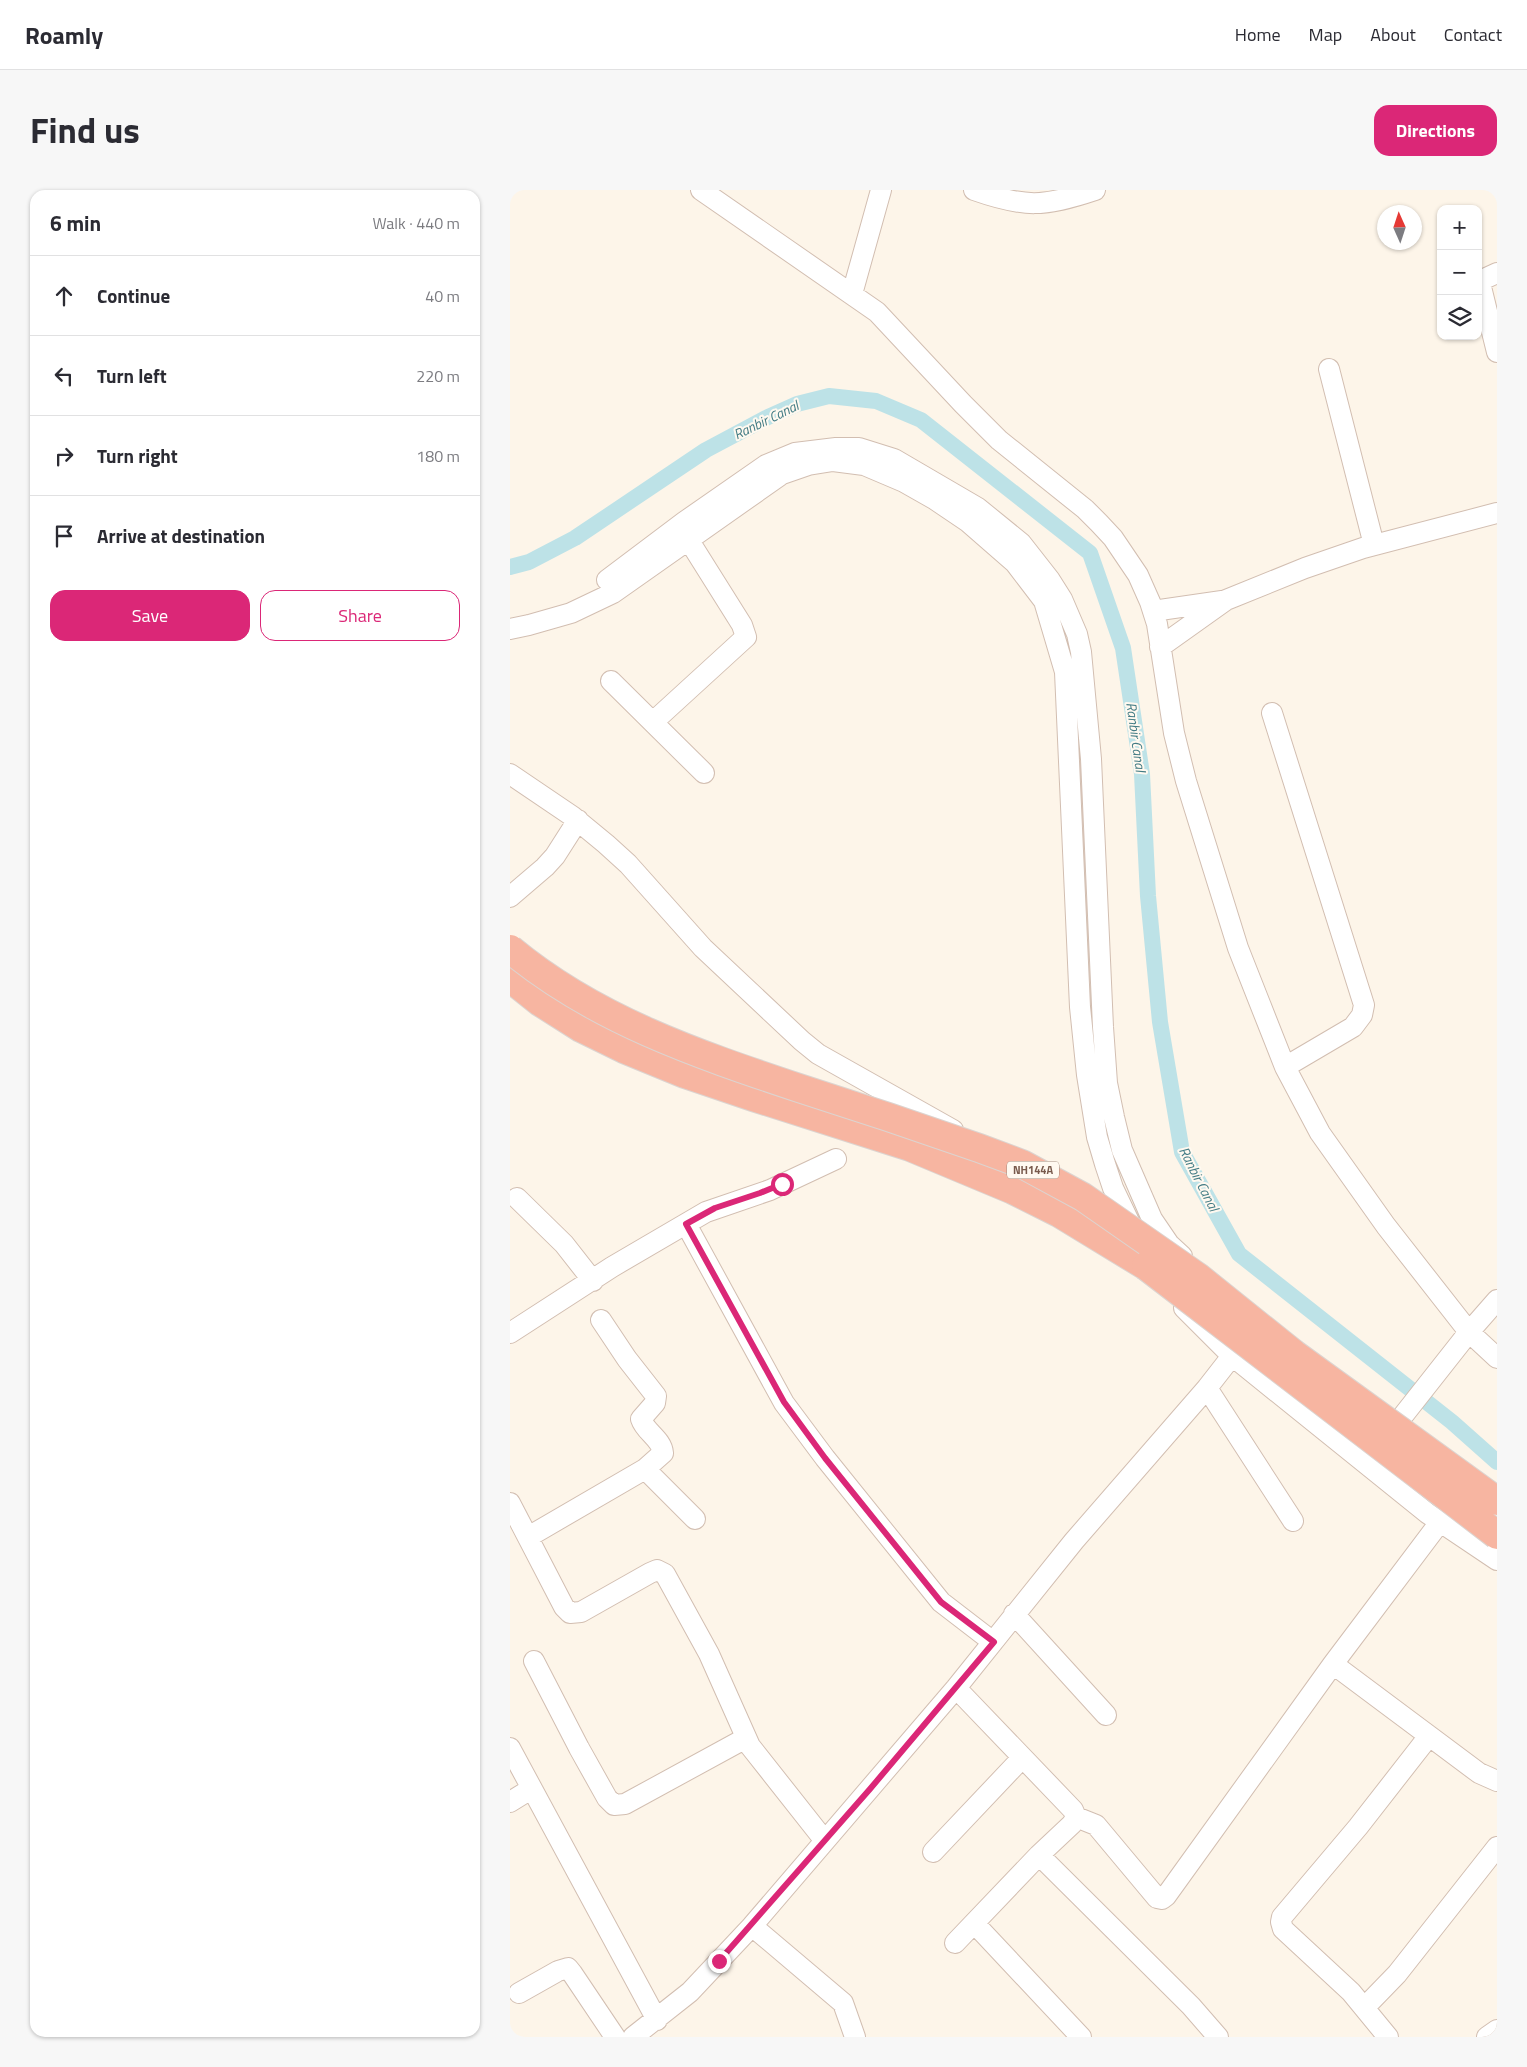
<!DOCTYPE html>
<meta charset="utf-8">
<style>
body{margin:0;font-family:"Titillium Web",sans-serif;background:#f7f7f7;color:#2b2b33}
.controls{position:absolute;right:15px;top:15px;display:grid;overflow:hidden;border-radius:10px;box-shadow:0 1px 4px #0004}
.controls button{width:45px;height:45px;display:grid;place-items:center;padding:0;border:0;border-bottom:1px solid #e1e1e2;background:#fff;color:#2b2b33;font:25px sans-serif}
.compass{position:absolute;left:867px;top:15px;width:45px;height:45px;border-radius:50%;background:#fff;box-shadow:0 1px 4px #0004;rotate:357deg}
.stop{position:absolute;width:15px;height:15px;margin:-11px;border:4px solid #db2777;border-radius:50%;background:#fff}
.stop.end{background:#db2777;border-color:#fff;box-shadow:0 1px 5px #0008}
.list{margin:0;padding:0;list-style:none}
h2{display:flex;justify-content:space-between;align-items:center;height:65px;margin:0;padding:0 20px;font-size:21px}
h2 small{font-size:16px;font-weight:400;color:#7c7c81}
.list li{display:grid;grid-template-columns:32px 1fr auto;gap:15px;align-items:center;box-sizing:border-box;height:80px;padding:0 20px;border-top:1px solid #e1e1e2}
.list b{display:block;font-size:19px;white-space:nowrap}
.list em{font-size:16px;font-style:normal;color:#7c7c81}
.actions{display:flex;gap:10px;padding:15px 20px}
.actions a{flex:1;padding:11px 0;border:1px solid #db2777;border-radius:15px;text-align:center;font-size:18px;color:#db2777}
.actions .main{background:#db2777;color:#fff}
.icon{flex:none;width:28px;height:28px;fill:none;stroke:currentColor;stroke-width:2;stroke-linecap:round;stroke-linejoin:round}
.map{position:relative;flex:none;width:987px;height:1847px;overflow:hidden;border-radius:15px}
header{display:flex;align-items:center;gap:30px;box-sizing:border-box;height:70px;padding:0 25px;background:#fff;border-bottom:1px solid #e1e1e2}
header strong{font-size:24px}
nav{display:flex;gap:28px;margin-inline-start:auto;font-size:18px}
.intro{display:flex;align-items:center;justify-content:space-between;box-sizing:border-box;height:120px;padding:0 30px}
h1{margin:0;font-size:35px}
.button{padding:12px 22px;border-radius:15px;background:#db2777;color:#fff;font-size:18px;font-weight:700}
main{display:flex;gap:30px;padding:0 30px}
aside{flex:1;background:#fff;border-radius:15px;box-shadow:0 1px 4px #0004}
.map>svg:first-child{display:block}
.lines{fill:none;stroke-linecap:round;stroke-linejoin:round}
.canal{stroke:#bde2e7;stroke-width:16}
.minor-casing{stroke:#d2beb1;stroke-width:22}
.highway-casing{stroke:#dcd4d0;stroke-width:30}
.minor{stroke:#fff;stroke-width:20}
.highway{stroke:#f7b5a1;stroke-width:28}
.highway-bridge-casing{stroke:#dcd4d0;stroke-width:30;stroke-linecap:butt}
.highway-bridge{stroke:#f7b5a1;stroke-width:28}
.route{stroke:#db2777;stroke-width:6}
.labels{text-anchor:middle;stroke-width:4;stroke-linejoin:round;paint-order:stroke}
.shield{fill:#fff9f0;stroke:#a08a7d;stroke-width:1}
.shield-label{font-size:11px;font-weight:bold;fill:#785a4c}
.water-label{font-size:14px;font-style:italic;fill:#427b84;stroke:#fff9f0}
</style>
<header>
<strong>Roamly</strong>
<nav><a>Home</a><a>Map</a><a>About</a><a>Contact</a></nav>
</header>
<div class="intro"><h1>Find us</h1><a class="button">Directions</a></div>
<main>
<aside>
<h2>6 min<small>Walk · 440 m</small></h2>
<ul class="list">
<li><svg class="icon" aria-label="ahead" viewBox="0 0 24 24"><path d="M12 20V5M6 11l6-6 6 6"/></svg><div><b>Continue</b></div><em>40 m</em></li>
<li><svg class="icon" aria-label="left" viewBox="0 0 24 24"><path d="M17 20v-9H6M10 6l-5 5 5 5"/></svg><div><b>Turn left</b></div><em>220 m</em></li>
<li><svg class="icon" aria-label="right" viewBox="0 0 24 24"><path d="M7 20v-9h11M14 6l5 5-5 5"/></svg><div><b>Turn right</b></div><em>180 m</em></li>
<li><svg class="icon" aria-label="arrive" viewBox="0 0 24 24"><path d="M6 21V4h12l-3 4 3 4H6"/></svg><div><b>Arrive at destination</b></div></li>
</ul>
<div class="actions"><a class="main">Save</a><a>Share</a></div>
</aside>
<div class="map">
<svg width="987" height="1847" viewBox="0 0 987 1847">
<rect width="100%" height="100%" fill="#fdf5e9"/>
<g class="lines">
<path class="canal" d="M0 377 19 372 65 348 196 260 258 227 287 214 319 206 366 211 411 230 580 363 613 458 632 584 638 706 650 832 672 962 729 1064 942 1232 987 1272"/>
<g class="minor-casing">
<path id="minor" d="M191 0 367 122 453 214 489 250 575 319 589 333 603 348 628 385 640 412 647 434 664 543 676 591 728 758 775 877 810 943 876 1036 959 1142 987 1168
M464 0C515 18 534 17 585 0
M987 83 974 89 971 97 987 162
M342 104 371 0
M819 179 864 355
M97 390 174 332 256 275 285 263 326 258H349L384 269 468 318 511 353 540 390 552 409 567 444 571 462 581 569 593 837 597 893 604 927 612 960 642 1029 659 1054 672 1066
M643 421 712 411
M0 439 19 435 61 423 103 403 272 284 298 275 323 271 354 275 394 292 424 309 458 332 505 373 534 411 555 482 570 817 577 885 587 947 595 974 603 998 624 1042
M650 457 716 410 795 378 853 358 987 323
M101 491 194 583
M762 523 854 815 852 825 843 837 775 877
M143 532 236 447 232 435 178 349
M0 584 62 626 96 654 118 674 193 758 292 851 308 864 443 940
M0 707 35 677 45 666 68 630
M7 1008 54 1054 83 1091
M176 1034 274 1213 315 1268 431 1412 483 1452
M674 1118 721 1165 917 1323 987 1370
M0 1143 102 1077 196 1022 260 1000 326 969
M697 1198 783 1331
M892 1227 959 1142 987 1110
M135 1279 185 1329
M0 1313 54 1417 60 1423 71 1422 140 1383 147 1380 155 1384 199 1464 240 1556 315 1651
M18 1347 135 1279 153 1263C152 1249 135 1242 131 1229L145 1213 146 1206 117 1169 91 1130
M504 1424 596 1525
M24 1471 69 1558 97 1608 104 1615 115 1614 236 1548
M823 1474 969 1583 987 1591
M0 1558 147 1830
M0 1612 21 1599
M566 1627 586 1635 647 1708 652 1709 656 1706 823 1474 930 1332
M423 1662 512 1568
M529 1665 681 1816 708 1847
M464 1733 571 1847
M242 1736 333 1813 345 1847
M445 1753 529 1665 562 1634 566 1627 563 1620 446 1498
M9 1803 48 1781 58 1778 62 1783 105 1847
M855 1817 887 1784 987 1657
M123 1847 180 1802 242 1736 446 1498 564 1351 697 1198 729 1157
M878 1847 841 1802 773 1739 771 1732 772 1727 848 1637 919 1546
M977 1847 987 1840"/>
</g>
<g class="highway-casing">
<path id="highway" d="M0 788 30 812 71 838 114 859 175 884 243 907 400 957 503 1000 549 1023 636 1076"/>
</g>
<use href="#minor" class="minor"/>
<use href="#highway" class="highway"/>
<g class="highway-bridge-casing">
<path id="highway-bridge" d="M0 759C84 829 187 864 289 898 349 917 409 937 469 958L512 974 573 1007 688 1087 784 1164 987 1311
M636 1076 987 1345"/>
</g>
<use href="#highway-bridge" class="highway-bridge"/>
</g>
<g class="lines">
<path class="route" d="M209 1771 360 1599 484 1452 431 1412 315 1268 274 1212 176 1034 205 1018 250 1003 272 994"/>
</g>
<g class="labels">
<rect class="shield" x="497" y="971.5" width="52" height="17" rx="4"/>
<g class="shield-label">
<text x="523" y="984">NH144A</text>
</g>
<g class="water-label">
<text transform="translate(256 230) rotate(-26)" y="5">Ranbir Canal</text>
<text transform="translate(626 547) rotate(82)" y="5">Ranbir Canal</text>
<text transform="translate(689 989) rotate(63)" y="5">Ranbir Canal</text>
</g>
</g>
</svg>
<div class="controls">
<button>+</button>
<button>−</button>
<button><svg class="icon" aria-label="layers" viewBox="0 0 24 24"><path d="M12 4l9 5-9 5-9-5zM3 14l9 5 9-5"/></svg></button>
</div>
<svg class="compass" viewBox="-18 -18 36 36"><path d="M0-13l5 13h-10z" fill="#e53935"/><path d="M0 13l5-13h-10z" fill="#7c7c81"/></svg>
<div class="stop" style="left:272px;top:994px"></div>
<div class="stop end" style="left:209px;top:1771px"></div>
</div>
</main>
